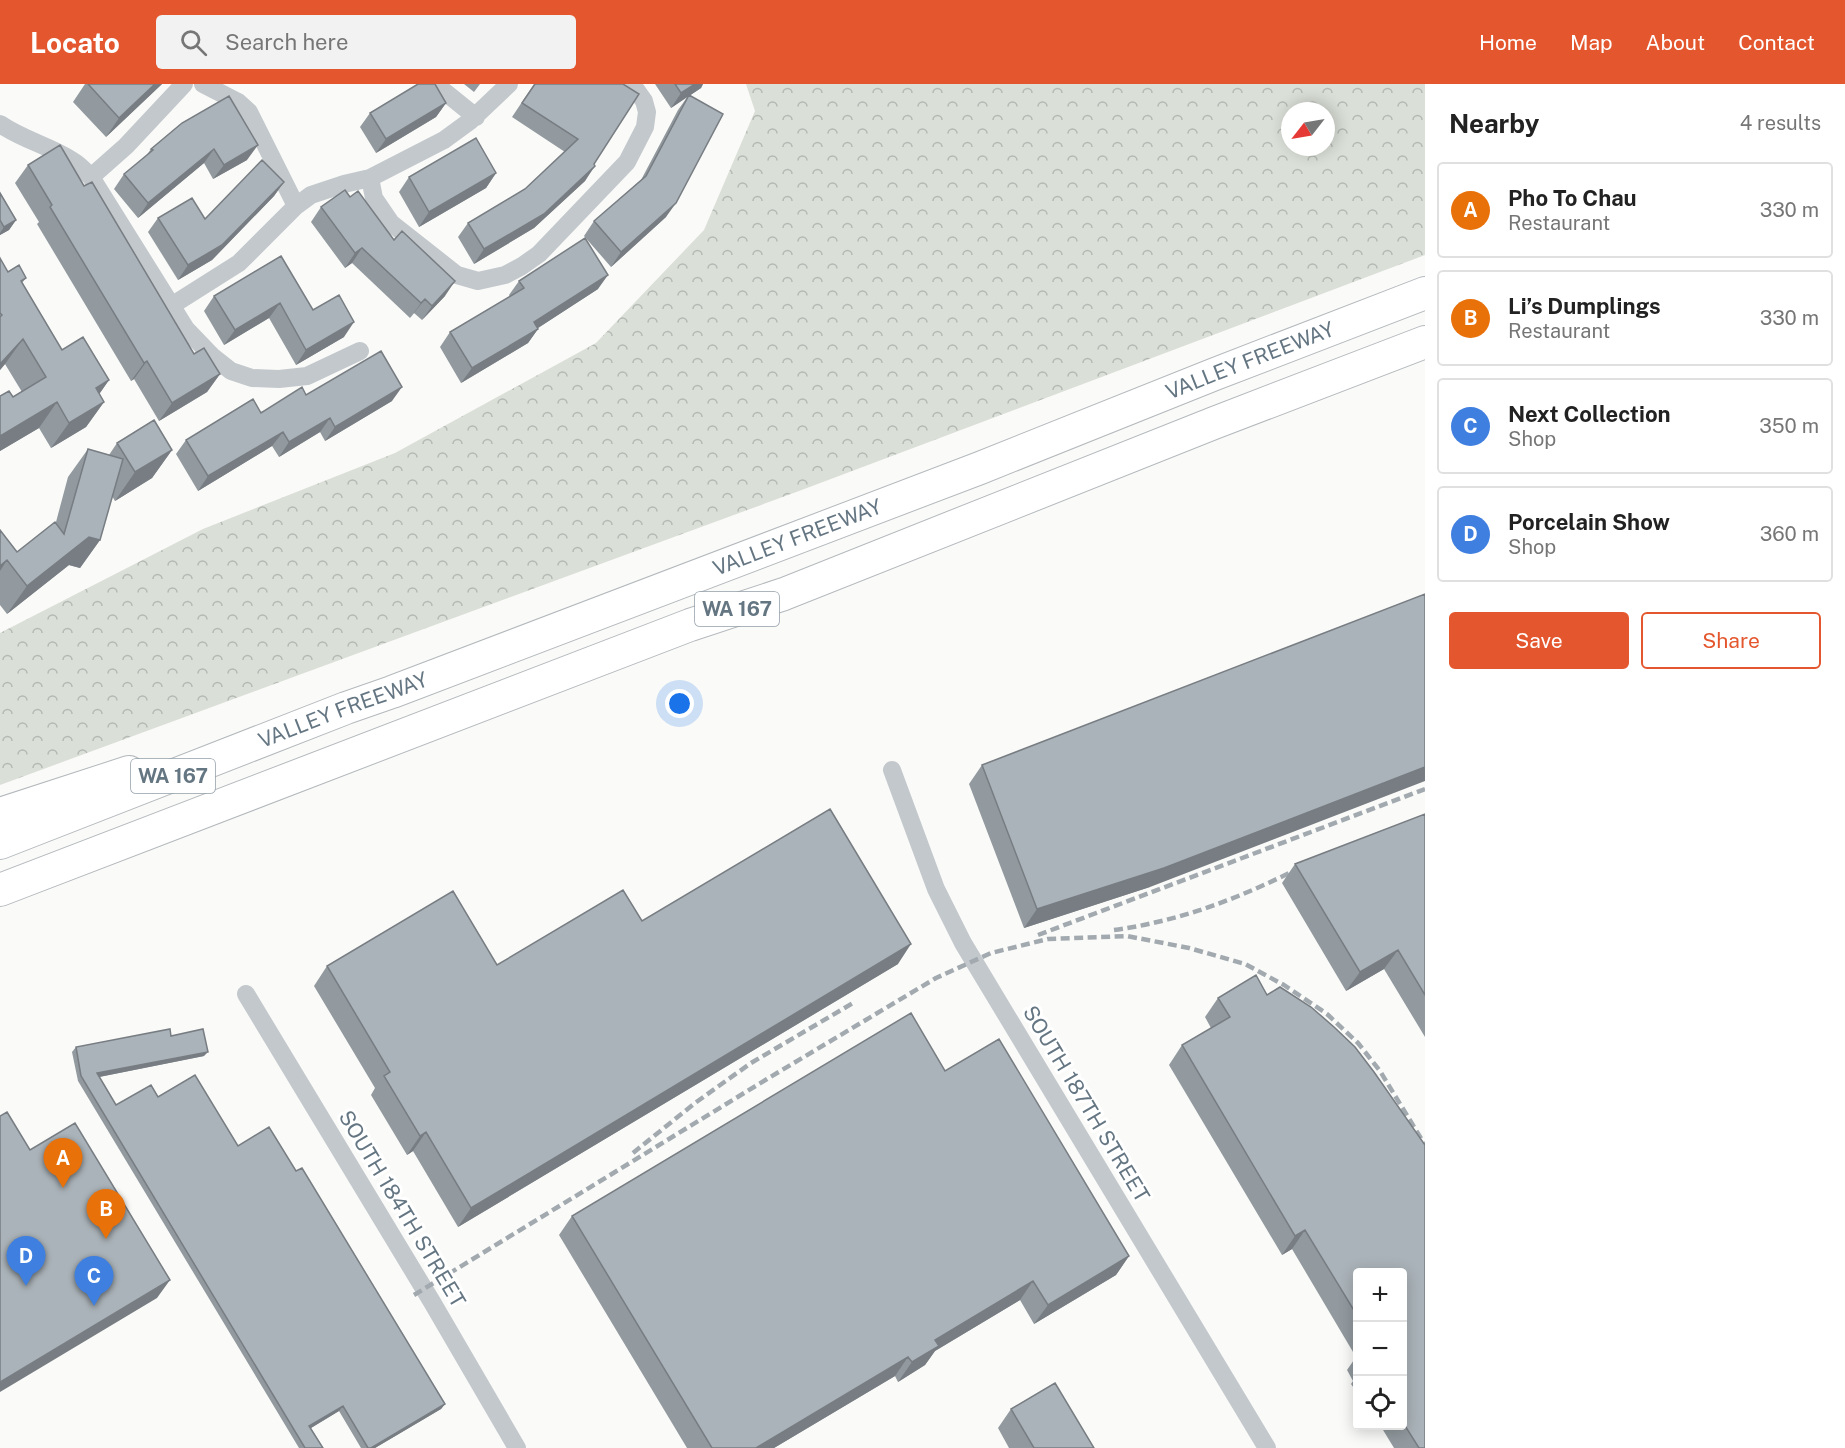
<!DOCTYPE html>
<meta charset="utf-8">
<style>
body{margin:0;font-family:"Public Sans",sans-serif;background:#f2f2f2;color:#222}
.controls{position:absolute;right:18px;bottom:18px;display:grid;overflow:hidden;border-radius:6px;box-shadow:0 3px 15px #0003}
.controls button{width:54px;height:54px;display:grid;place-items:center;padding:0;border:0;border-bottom:2px solid #e0e0e0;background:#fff;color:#222;font:30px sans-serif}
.compass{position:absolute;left:1281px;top:18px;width:54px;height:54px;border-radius:50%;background:#fff;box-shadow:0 3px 15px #0003;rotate:239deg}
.you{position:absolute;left:680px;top:620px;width:21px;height:21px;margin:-15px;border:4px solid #fff;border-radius:50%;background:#1a73e8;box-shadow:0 0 0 9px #1a73e833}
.badge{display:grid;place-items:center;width:39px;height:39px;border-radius:50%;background:#e4572e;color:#fff;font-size:20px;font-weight:700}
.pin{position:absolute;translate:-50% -50px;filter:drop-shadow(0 2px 3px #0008)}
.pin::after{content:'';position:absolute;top:32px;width:21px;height:18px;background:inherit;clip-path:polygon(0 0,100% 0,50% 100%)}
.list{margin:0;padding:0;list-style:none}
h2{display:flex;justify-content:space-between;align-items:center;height:78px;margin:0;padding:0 24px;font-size:26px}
h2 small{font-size:20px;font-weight:400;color:#767676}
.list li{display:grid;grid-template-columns:39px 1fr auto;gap:18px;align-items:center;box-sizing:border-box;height:96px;margin:0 12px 12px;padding:0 12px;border:2px solid #e0e0e0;border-radius:6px}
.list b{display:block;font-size:22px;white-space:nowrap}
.list p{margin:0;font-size:20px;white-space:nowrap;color:#767676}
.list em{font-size:20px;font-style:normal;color:#767676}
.actions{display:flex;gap:12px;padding:18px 24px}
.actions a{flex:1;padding:14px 0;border:2px solid #e4572e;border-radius:6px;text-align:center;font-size:21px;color:#e4572e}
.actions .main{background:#e4572e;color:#fff}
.icon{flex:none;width:33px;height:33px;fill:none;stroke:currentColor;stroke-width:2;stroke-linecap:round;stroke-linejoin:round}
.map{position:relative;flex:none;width:1425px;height:1364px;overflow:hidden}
header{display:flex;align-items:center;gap:36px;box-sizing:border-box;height:84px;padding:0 30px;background:#e4572e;color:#fff}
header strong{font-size:28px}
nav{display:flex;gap:33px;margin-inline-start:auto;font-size:21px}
.search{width:420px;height:54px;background:#f2f2f2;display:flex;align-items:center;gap:15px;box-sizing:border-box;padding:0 21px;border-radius:6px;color:#767676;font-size:22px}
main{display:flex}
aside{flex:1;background:#fff}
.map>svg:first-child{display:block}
.forest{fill:url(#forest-crowns);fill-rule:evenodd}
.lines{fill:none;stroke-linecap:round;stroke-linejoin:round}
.motorway-casing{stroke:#b4b9bd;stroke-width:34}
.minor{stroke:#c3c8cc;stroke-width:18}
.motorway{stroke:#fff;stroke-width:32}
.rail{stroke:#a2aab0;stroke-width:4.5;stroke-dasharray:9 4.5;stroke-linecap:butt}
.wall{fill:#929a9f}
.shaded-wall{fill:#777d82}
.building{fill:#aab3b9;stroke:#777d82;stroke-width:1.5}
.labels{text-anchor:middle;stroke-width:6;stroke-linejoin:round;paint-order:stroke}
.shield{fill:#fff;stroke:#939fa8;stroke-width:1.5}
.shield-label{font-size:20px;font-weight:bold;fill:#657683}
.street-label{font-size:21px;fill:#657683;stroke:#fff}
</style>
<header>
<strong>Locato</strong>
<div class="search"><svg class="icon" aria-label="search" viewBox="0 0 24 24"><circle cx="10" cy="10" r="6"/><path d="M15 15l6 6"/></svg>Search here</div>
<nav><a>Home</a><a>Map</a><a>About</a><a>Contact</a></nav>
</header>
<main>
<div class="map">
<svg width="1425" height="1364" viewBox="0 0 1425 1364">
<defs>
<pattern id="forest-crowns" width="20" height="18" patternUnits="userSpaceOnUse" patternTransform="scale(1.5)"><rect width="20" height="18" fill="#dadfd7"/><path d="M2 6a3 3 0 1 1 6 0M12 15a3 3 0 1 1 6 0" fill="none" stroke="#b4b9b4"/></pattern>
</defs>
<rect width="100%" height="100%" fill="#fafaf8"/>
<path class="forest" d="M746 0H1425V171L799 407 0 701V549L203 445 395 369 596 259 704 146 755 27ZM1290 27H1326V63H1290Z"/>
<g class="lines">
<g class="motorway-casing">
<g id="motorway">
<path d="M0 730 129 688"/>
<path id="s1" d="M0 759 346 624 392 608 980 384 1215 290 1425 209"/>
<path d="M0 806 690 541 784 510 1214 339 1425 258"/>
</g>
</g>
<path class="minor" d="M203 0 238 18 249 28 296 122
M435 0 476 33
M0 40C23 56 50 62 73 77 80 81 86 88 91 93L186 245 212 272 231 287 252 294 279 295 307 292 360 267
M91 93 126 62 184 0
M370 94 374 114 391 139 457 191 478 197 505 191 522 182 539 170 627 78 645 43 647 28 644 17 632 0
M171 222 239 179 296 122 311 111 344 100 370 94 444 56 470 37 509 0
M892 686 936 805 963 859 1267 1364
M246 910 432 1218 517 1364"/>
<use href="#motorway" class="motorway"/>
<path class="rail" d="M1114 846C1181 837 1243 813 1303 782
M1038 851 1425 705
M633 1069 695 1019 751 979 853 919
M414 1211 767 995 936 894 991 869 1048 855 1127 852 1189 864 1245 880 1284 901 1327 930 1358 959 1380 987 1425 1061"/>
</g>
<path class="wall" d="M85 0H162L106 53 73 18Z
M464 0H480L474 8Z
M534 0H623L594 80 585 97 534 144 474 180 458 153 468 139 525 105 565 68 512 33Z
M655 0H703L701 4 689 12 666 133 611 183 584 152 594 137 641 96 678 26 688 12 671 24Z
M446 19 436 33 376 69 360 43 370 29Z
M182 39 247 76 213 95 204 79 138 134 114 105 124 90 146 72 151 65Z
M28 81 84 102 194 270 220 290 207 308 159 337 134 295 131 297 37 140 39 138 15 99Z
M496 89 486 104 419 143 399 108 409 93Z
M284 98 274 112 212 176 178 196 148 148 158 134 205 135Z
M0 109 16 136 9 146 0 151Z
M350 113 394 156 445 212 422 236 414 229 410 234 352 179 345 184 311 138 321 123Z
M281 172 313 226 344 253 296 281 269 234 224 261 204 227 214 212Z
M0 174 8 188 26 194 22 199 62 266 109 296 99 310 104 318 86 343 51 364 39 344 0 367V312L13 313 22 308 5 280 0 286Z
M519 197 598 205 538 244V245L528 259 461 299 440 263 450 248 510 213 509 211Z
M306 311 392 317 325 357 320 348 279 373 272 362 198 407 176 370 186 356Z
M117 359 172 366 152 394 115 417 112 412 100 456 80 484 69 481 7 530 0 521V446L17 468 56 438 68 393 88 365 109 371Z
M982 681 1150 803 1024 844 969 700Z
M1425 730V953L1384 885 1346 907 1282 799 1295 780Z
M642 837 898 880 458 1143 413 1067 407 1071 371 1011 375 1004 314 902 327 882 497 881Z
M1256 891 1267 911 1280 903 1311 923 1334 943 1355 963 1374 988 1425 1061V1364H1394L1380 1341H1402V1188H1358V1310L1351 1300 1353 1297 1347 1286 1356 1273 1292 1165 1282 1171 1169 981 1182 961 1211 944 1205 933 1218 914Z
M171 952 204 972 99 993 116 1021 158 1013 238 1062 296 1087 445 1320 441 1325 375 1364H361L339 1327 311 1344 323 1364H299L78 997 72 968 76 963Z
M945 987 1129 1172 1116 1191 1034 1240 1020 1216 935 1267 925 1281 898 1298 895 1292 774 1364H687L559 1151 572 1132Z
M1011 1325 1094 1364H1009L998 1344Z"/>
<path class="shaded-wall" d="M155 0H162L106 53 119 34Z
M695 0H703L701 4 671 24 681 9Z
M446 19 436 33 376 69 386 55Z
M258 61 247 76 213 95 224 81Z
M214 65 204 79 138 134 148 119Z
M595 82 585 97 534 144 474 180 484 165Z
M496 89 486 104 419 143 429 128Z
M284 98 274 112 212 176 178 196 188 181Z
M676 119 666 133 611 183 621 168Z
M16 136 9 146 0 151V149L4 143Z
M362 164 352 179 345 184 355 169Z
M608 191 598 205 524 253 534 238Z
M455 197 445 212 422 236 432 222Z
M425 215 414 229 410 234 421 219Z
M280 219 269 234 224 261 235 246Z
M354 238 344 253 296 281 306 266Z
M538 245 528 259 461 299 472 284Z
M23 255 5 280 0 286V280Z
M147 277 134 295 131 297 144 279Z
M220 290 207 308 159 337 172 319Z
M109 296 91 322 96 304Z
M402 303 392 317 325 357 335 343Z
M57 318 39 344 0 367V352Z
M104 318 86 343 51 364 69 339Z
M330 334 320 348 279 373 289 358Z
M283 348 272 362 198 407 208 392Z
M172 366 152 394 115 417 135 388Z
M89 453 100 456 80 484 69 481 7 530 27 502Z
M7 476 0 487V482Z
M1425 683V697L1150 803 1024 844 1037 825Z
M911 860 898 880 458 1143 471 1124Z
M1398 866 1384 885 1346 907 1360 888Z
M208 968 204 972 94 994 97 989Z
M426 1048 413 1067 407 1071 420 1052Z
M1305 1146 1292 1165 1282 1171 1295 1152Z
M1129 1172 1116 1191 1034 1240 1048 1221Z
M170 1196 157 1214 0 1308V1298Z
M1033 1197 1020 1216 935 1267 925 1281 898 1298 912 1278 935 1256Z
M908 1273 895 1292 774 1364H756Z
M445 1320 441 1325 375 1364H371Z
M343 1322 339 1327 306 1347 309 1342Z"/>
<path class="building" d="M88 0H155L119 34Z
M418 0H435L446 19 386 55 370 29Z
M535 0H623L639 10 594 80 595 82 544 130 484 165 468 139 525 105 578 55 522 19Z
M675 0H695L681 9Z
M689 11 723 30 676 119 621 168 594 137 646 92Z
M229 12 258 61 224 81 214 65 148 119 124 90 153 66 151 65 182 39Z
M476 54 496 89 429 128 409 93Z
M60 61 84 102 92 98 194 270 204 264 220 290 172 319 147 277 144 279 50 123 52 121 28 81Z
M262 76 284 98 222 161 188 181 158 134 192 114 205 135Z
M345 106 350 113 358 107 394 156 402 147 455 197 432 222 425 215 421 219 362 164 355 169 321 123Z
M0 109 16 136 4 143 0 136Z
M585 154 608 191 534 238 538 245 472 284 450 248 524 204 519 197Z
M281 172 313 226 339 211 354 238 306 266 280 219 235 246 214 212Z
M0 174 8 188 19 181 26 194 21 197 62 266 83 253 109 296 96 304 104 318 69 339 57 318 0 352V312L9 307 13 313 46 293 23 255 0 280V233L2 231 0 229Z
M381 267 402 303 335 343 330 334 289 358 283 348 208 392 186 356 253 315 261 329 302 303 306 311Z
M154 336 172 366 135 388 117 359Z
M88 365 123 375 100 456 89 453 27 502 7 476 0 482V446L17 468 55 438 64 450Z
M1425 510V683L1164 784 1037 825 982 681Z
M830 725 911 860 471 1124 426 1048 420 1052 384 992 390 988 327 882 453 807 497 881 623 806 642 837Z
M1425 730V911L1398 866 1360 888 1295 780Z
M1256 891 1267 911 1280 903 1311 923 1334 943 1355 963 1374 988 1425 1061V1364H1419L1402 1337V1188H1358V1233L1305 1146 1295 1152 1182 961 1230 933 1218 914Z
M911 929 945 987 999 955 1129 1172 1048 1221 1033 1197 935 1256 939 1262 912 1278 908 1273 756 1364H712L572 1132Z
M170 945 171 952 203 945 208 968 97 989 116 1021 151 1001 158 1013 195 991 238 1062 269 1043 296 1087 302 1084 445 1320 371 1364H368L343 1322 309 1342 323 1364H305L81 992 76 963Z
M7 1028 30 1066 75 1039 170 1196 0 1298V1032Z
M1055 1299 1094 1364H1034L1011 1325Z"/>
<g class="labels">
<g class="shield">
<rect x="695" y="508" width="84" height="34" rx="4.5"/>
<rect x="131" y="675" width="84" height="34" rx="4.5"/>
</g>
<g class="shield-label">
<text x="737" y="532">WA 167</text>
<text x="173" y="699">WA 167</text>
</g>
<g class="street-label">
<text dy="7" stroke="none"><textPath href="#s1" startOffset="1340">VALLEY FREEWAY</textPath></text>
<text dy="7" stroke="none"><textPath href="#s1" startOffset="854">VALLEY FREEWAY</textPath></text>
<text dy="7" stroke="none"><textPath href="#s1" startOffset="368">VALLEY FREEWAY</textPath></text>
<text transform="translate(1086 1020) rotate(59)" y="7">SOUTH 187TH STREET</text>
<text transform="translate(402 1125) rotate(59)" y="7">SOUTH 184TH STREET</text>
</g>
</g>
</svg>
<div class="controls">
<button>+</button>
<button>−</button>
<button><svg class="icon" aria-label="locate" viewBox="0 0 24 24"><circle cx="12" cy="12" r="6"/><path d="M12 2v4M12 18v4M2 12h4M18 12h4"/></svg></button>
</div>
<svg class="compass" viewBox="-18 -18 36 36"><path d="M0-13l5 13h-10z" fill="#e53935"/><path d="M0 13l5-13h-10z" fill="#767676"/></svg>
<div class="you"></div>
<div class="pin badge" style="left:63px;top:1104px;background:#e8710a">A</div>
<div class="pin badge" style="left:106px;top:1155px;background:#e8710a">B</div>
<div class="pin badge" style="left:94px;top:1222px;background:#3f7fe0">C</div>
<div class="pin badge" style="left:26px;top:1202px;background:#3f7fe0">D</div>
</div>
<aside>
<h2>Nearby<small>4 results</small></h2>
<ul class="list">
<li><span class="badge" style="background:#e8710a">A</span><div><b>Pho To Chau</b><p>Restaurant</p></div><em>330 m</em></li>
<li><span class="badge" style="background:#e8710a">B</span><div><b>Li’s Dumplings</b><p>Restaurant</p></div><em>330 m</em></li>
<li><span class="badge" style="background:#3f7fe0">C</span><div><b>Next Collection</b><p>Shop</p></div><em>350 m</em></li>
<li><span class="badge" style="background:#3f7fe0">D</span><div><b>Porcelain Show</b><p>Shop</p></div><em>360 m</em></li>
</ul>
<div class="actions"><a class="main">Save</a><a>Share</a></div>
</aside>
</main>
